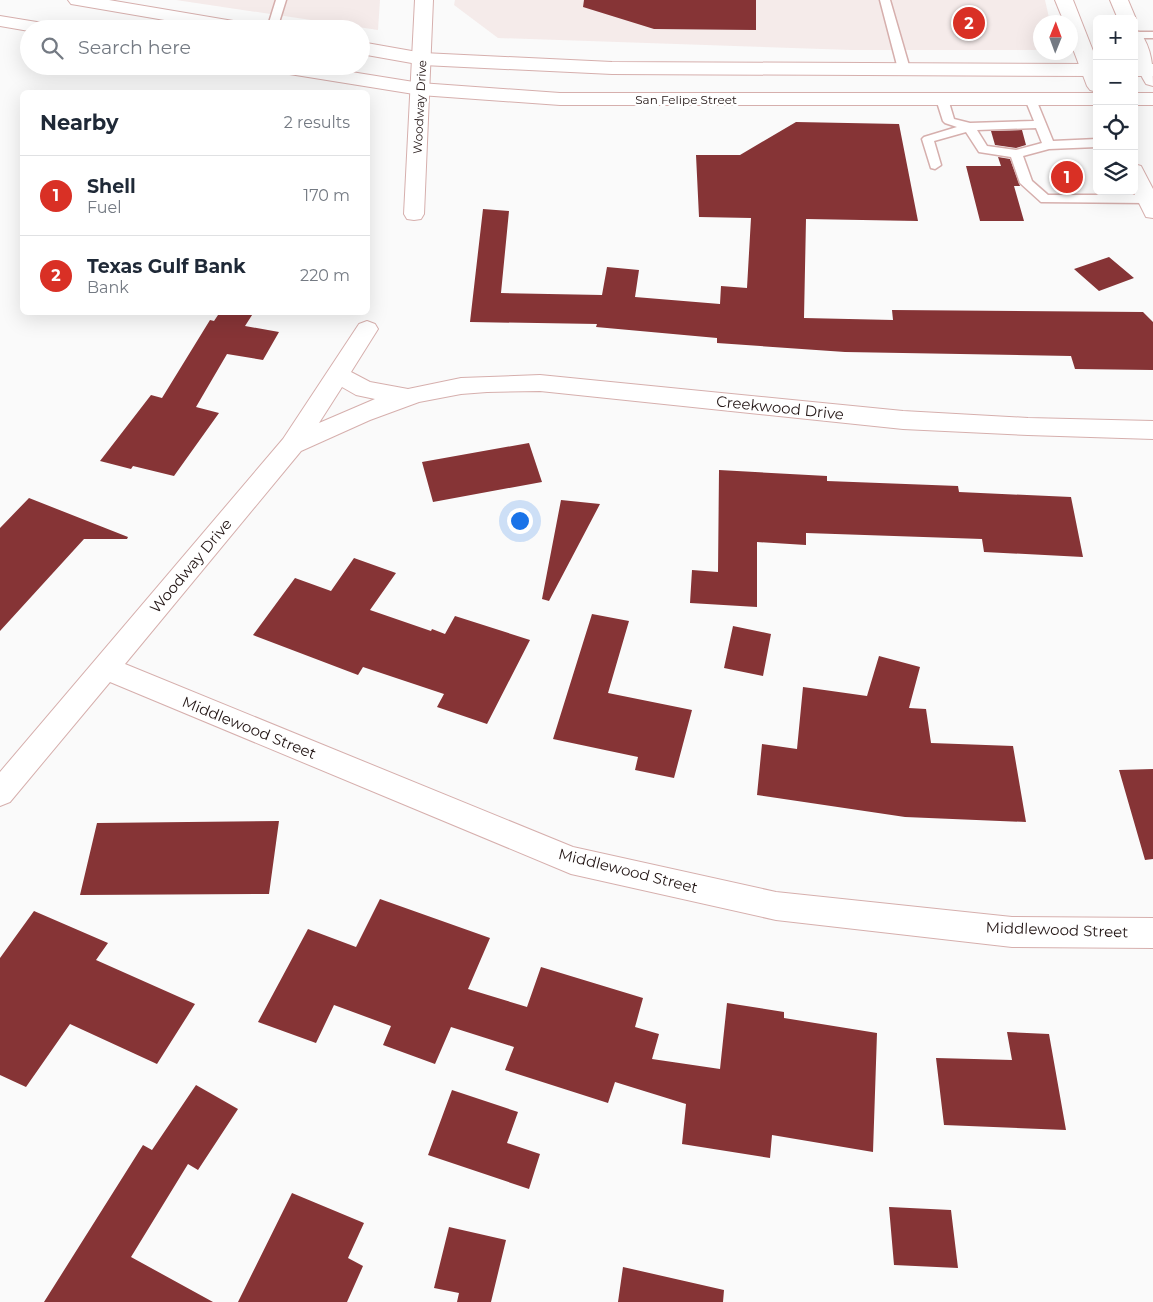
<!DOCTYPE html>
<meta charset="utf-8">
<style>
body{margin:0;font-family:Montserrat,sans-serif;background:#f6f6f7;color:#1f2937}
.controls{position:absolute;right:15px;top:15px;display:grid;overflow:hidden;border-radius:8px;box-shadow:0 5px 20px #0002}
.controls button{width:45px;height:45px;display:grid;place-items:center;padding:0;border:0;border-bottom:1px solid #e0e1e3;background:#fff;color:#1f2937;font:25px sans-serif}
.compass{position:absolute;left:1033px;top:15px;width:45px;height:45px;border-radius:50%;background:#fff;box-shadow:0 5px 20px #0002;rotate:1deg}
.you{position:absolute;left:519px;top:520px;width:18px;height:18px;margin:-12px;border:4px solid #fff;border-radius:50%;background:#1a73e8;box-shadow:0 0 0 8px #1a73e833}
.badge{display:grid;place-items:center;width:32px;height:32px;border-radius:50%;background:#d93025;color:#fff;font-size:16px;font-weight:700}
.pin{position:absolute;translate:-50% -50%;border:2px solid #fff;box-shadow:0 1px 5px #0006}
.list{margin:0;padding:0;list-style:none}
h2{display:flex;justify-content:space-between;align-items:center;height:65px;margin:0;padding:0 20px;font-size:21px}
h2 small{font-size:16px;font-weight:400;color:#747a83}
.list li{display:grid;grid-template-columns:32px 1fr auto;gap:15px;align-items:center;box-sizing:border-box;height:80px;padding:0 20px;border-top:1px solid #e0e1e3}
.list b{display:block;font-size:19px;white-space:nowrap}
.list p{margin:0;font-size:16px;white-space:nowrap;color:#747a83}
.list em{font-size:16px;font-style:normal;color:#747a83}
.icon{flex:none;width:28px;height:28px;fill:none;stroke:currentColor;stroke-width:2;stroke-linecap:round;stroke-linejoin:round}
.map{position:relative;flex:none;width:1153px;height:1302px;overflow:hidden}
.search{position:absolute;background:#fff;box-shadow:0 5px 20px #0002;left:20px;top:20px;width:350px;height:55px;display:flex;align-items:center;gap:12px;box-sizing:border-box;padding:0 18px;border-radius:28px;color:#747a83;font-size:19px}
.panel{position:absolute;background:#fff;box-shadow:0 5px 20px #0002;left:20px;top:90px;width:350px;height:225px;border-radius:8px}
.map>svg:first-child{display:block}
.built{fill:#f5ebea}
.building{fill:#863436}
.lines{fill:none;stroke-linecap:round;stroke-linejoin:round}
.service-casing{stroke:#d6afad;stroke-width:3}
.minor-casing{stroke:#d6afad;stroke-width:2}
.secondary-casing{stroke:#d6afad;stroke-width:2}
.primary-casing{stroke:#d6afad;stroke-width:2}
.service{fill:#fff;fill-rule:evenodd}
.minor{fill:#fff;fill-rule:evenodd}
.secondary{fill:#fff;fill-rule:evenodd}
.primary{fill:#fff;fill-rule:evenodd}
.labels{text-anchor:middle;stroke-width:5;stroke-linejoin:round;paint-order:stroke}
.far-street-label{font-size:12px;fill:#221514;stroke:#fff}
.street-label{font-size:15px;fill:#221514;stroke:#fff}
</style>
<div class="map">
<svg width="1153" height="1302" viewBox="0 0 1153 1302">
<rect width="100%" height="100%" fill="#fafafa"/>
<path class="built" d="M176 0H380L378 30Z
M455 0H1045L1050 22H1040V50H852L498 38 454 5Z"/>
<path class="building" d="M584 0H756V30L654 29 583 7Z
M796 122 899 124 918 221 806 219 804 318 893 320 892 310 1143 312 1153 322V370L1075 369 1071 356 845 352 717 343V338L596 327 597 324 470 322 483 209 509 211 501 293 602 295 607 267 639 270 635 297 720 304 721 286 747 288 751 218 699 217 696 155H740Z
M1022 130 1026 145 1016 148 995 145 991 131Z
M998 157 1010 159 1020 186H1014L1024 221H980L966 166H1001Z
M1109 257 1134 278 1099 291 1074 269Z
M220 312H254L245 326 279 332 263 360 227 354 196 407 219 413 174 476 133 466 131 469 100 461 151 395 162 398 210 320 214 321Z
M529 443 542 482 433 502 422 462Z
M719 470 827 476V481L958 486 959 492 1071 497 1083 557 984 552 982 539 806 533V545L757 542V607L690 603 692 570 718 572Z
M29 498 128 537 127 539H84L0 631V528Z
M561 500 600 504 549 601 542 599Z
M354 558 396 573 370 610 431 631 432 629 445 634 455 616 530 640 487 724 437 707 444 694 363 667 358 675 253 635 295 578 331 591Z
M592 614 629 621 608 693 692 710 674 778 635 770 638 757 553 739Z
M733 626 771 634 763 676 724 668Z
M879 656 920 667 909 708 926 709 931 743 1013 746 1026 822 905 817 757 795 762 744 797 749 803 687 867 696Z
M1153 769V859L1145 860 1119 770Z
M279 821 269 894 80 895 97 823Z
M380 899 490 938 468 989 527 1007 541 967 643 998 635 1027 659 1034 652 1059 720 1069 727 1003 784 1012V1018L877 1033 873 1152 772 1135 770 1158 682 1144 686 1104 615 1082 608 1103 505 1070 514 1047 451 1027 435 1064 383 1045 391 1026 334 1005 316 1043 258 1022 308 929 356 947Z
M34 911 108 943 96 960 195 1004 157 1064 70 1024 26 1087 0 1075V958Z
M1007 1032 1049 1034 1066 1130 944 1125 936 1058 1012 1060Z
M196 1085 238 1109 198 1170 188 1164 131 1257 213 1302H44L143 1145 152 1150Z
M452 1090 518 1112 507 1143 540 1154 529 1189 428 1155Z
M292 1193 364 1223 348 1258 363 1266 347 1302H238Z
M889 1207 951 1210 958 1268 894 1265Z
M449 1227 506 1240 491 1302H457L459 1293 434 1288Z
M623 1267 724 1290 723 1302H618Z"/>
<g class="lines">
<g class="service-casing">
<path id="service" d="M276 0H286L277 29H267Z
M880 0H890L910 69 908 71H900L898 69Z
M1134 32H1153V38H1134Z
M942 96 948 99 954 119 970 123 1034 121 1025 99 1027 97H1035L1053 141 1097 139V147L1049 149 1023 156 1032 181 1048 195H1147L1153 199 1147 203 1041 202 1020 183 1011 157 979 152 966 132 934 141 941 165 935 169 931 168 922 139 924 137 957 127 945 123 943 121 936 99ZM1036 128 1042 143 1016 150 987 146 977 130Z"/>
</g>
<g class="minor-casing">
<path id="minor" d="M415 0H433L424 214 421 219 414 220 407 219 404 214Z
M367 321 375 324 378 329 351 372 370 382 408 389 461 378 540 375 903 411 1028 418 1153 421V439L1028 435 903 429 540 391 487 392 461 394 419 402 370 420 301 451 125 664 573 847 776 892 1012 917 1153 918V948L1012 947 776 920 571 874 110 682 10 802 0 806V772L283 439 359 324ZM342 387 356 395 375 399 319 423Z"/>
</g>
<g class="secondary-casing">
<path id="secondary" d="M68 0H109L251 24 257 25 260 29H217L77 5 71 4Z
M0 16 49 24 55 25 58 29H29V31L0 26Z
M361 42 423 53 612 62 1097 64V76L612 74 423 65 361 54Z
M1134 64H1153V76H1134Z
M268 66H314L420 83 560 93H1097V105H560L420 95 277 72 270 70Z
M1134 93H1153V105H1134Z"/>
</g>
<g class="primary-casing">
<path id="primary" d="M1055 0H1073L1097 61V92L1090 90 1087 86 1070 41V22H1064Z
M1110 0H1128L1136 19 1134 22V19H1118Z
M1134 31 1140 32C1152 49 1153 66 1153 86L1146 84C1135 67 1134 50 1134 31Z
M1134 164 1141 166 1153 189V218L1146 217 1133 191Z"/>
</g>
<use href="#service" class="service"/>
<use href="#minor" class="minor"/>
<use href="#secondary" class="secondary"/>
<use href="#primary" class="primary"/>
</g>
<g class="labels">
<g class="far-street-label">
<text x="686" y="104">San Felipe Street</text>
<text transform="translate(420 107) rotate(-87)" y="4">Woodway Drive</text>
</g>
<g class="street-label">
<text transform="translate(780 408) rotate(6)" y="5">Creekwood Drive</text>
<text transform="translate(191 566) rotate(-50)" y="5">Woodway Drive</text>
<text transform="translate(249 728) rotate(22)" y="5">Middlewood Street</text>
<text transform="translate(628 871) rotate(14)" y="5">Middlewood Street</text>
<text transform="translate(1057 930) rotate(2)" y="5">Middlewood Street</text>
</g>
</g>
</svg>
<div class="controls">
<button>+</button>
<button>−</button>
<button><svg class="icon" aria-label="locate" viewBox="0 0 24 24"><circle cx="12" cy="12" r="6"/><path d="M12 2v4M12 18v4M2 12h4M18 12h4"/></svg></button>
<button><svg class="icon" aria-label="layers" viewBox="0 0 24 24"><path d="M12 4l9 5-9 5-9-5zM3 14l9 5 9-5"/></svg></button>
</div>
<svg class="compass" viewBox="-18 -18 36 36"><path d="M0-13l5 13h-10z" fill="#e53935"/><path d="M0 13l5-13h-10z" fill="#747a83"/></svg>
<div class="you"></div>
<div class="pin badge" style="left:1067px;top:177px">1</div>
<div class="pin badge" style="left:969px;top:23px">2</div>
<div class="search"><svg class="icon" aria-label="search" viewBox="0 0 24 24"><circle cx="10" cy="10" r="6"/><path d="M15 15l6 6"/></svg>Search here</div>
<section class="panel">
<h2>Nearby<small>2 results</small></h2>
<ul class="list">
<li><span class="badge">1</span><div><b>Shell</b><p>Fuel</p></div><em>170 m</em></li>
<li><span class="badge">2</span><div><b>Texas Gulf Bank</b><p>Bank</p></div><em>220 m</em></li>
</ul>
</section>
</div>
